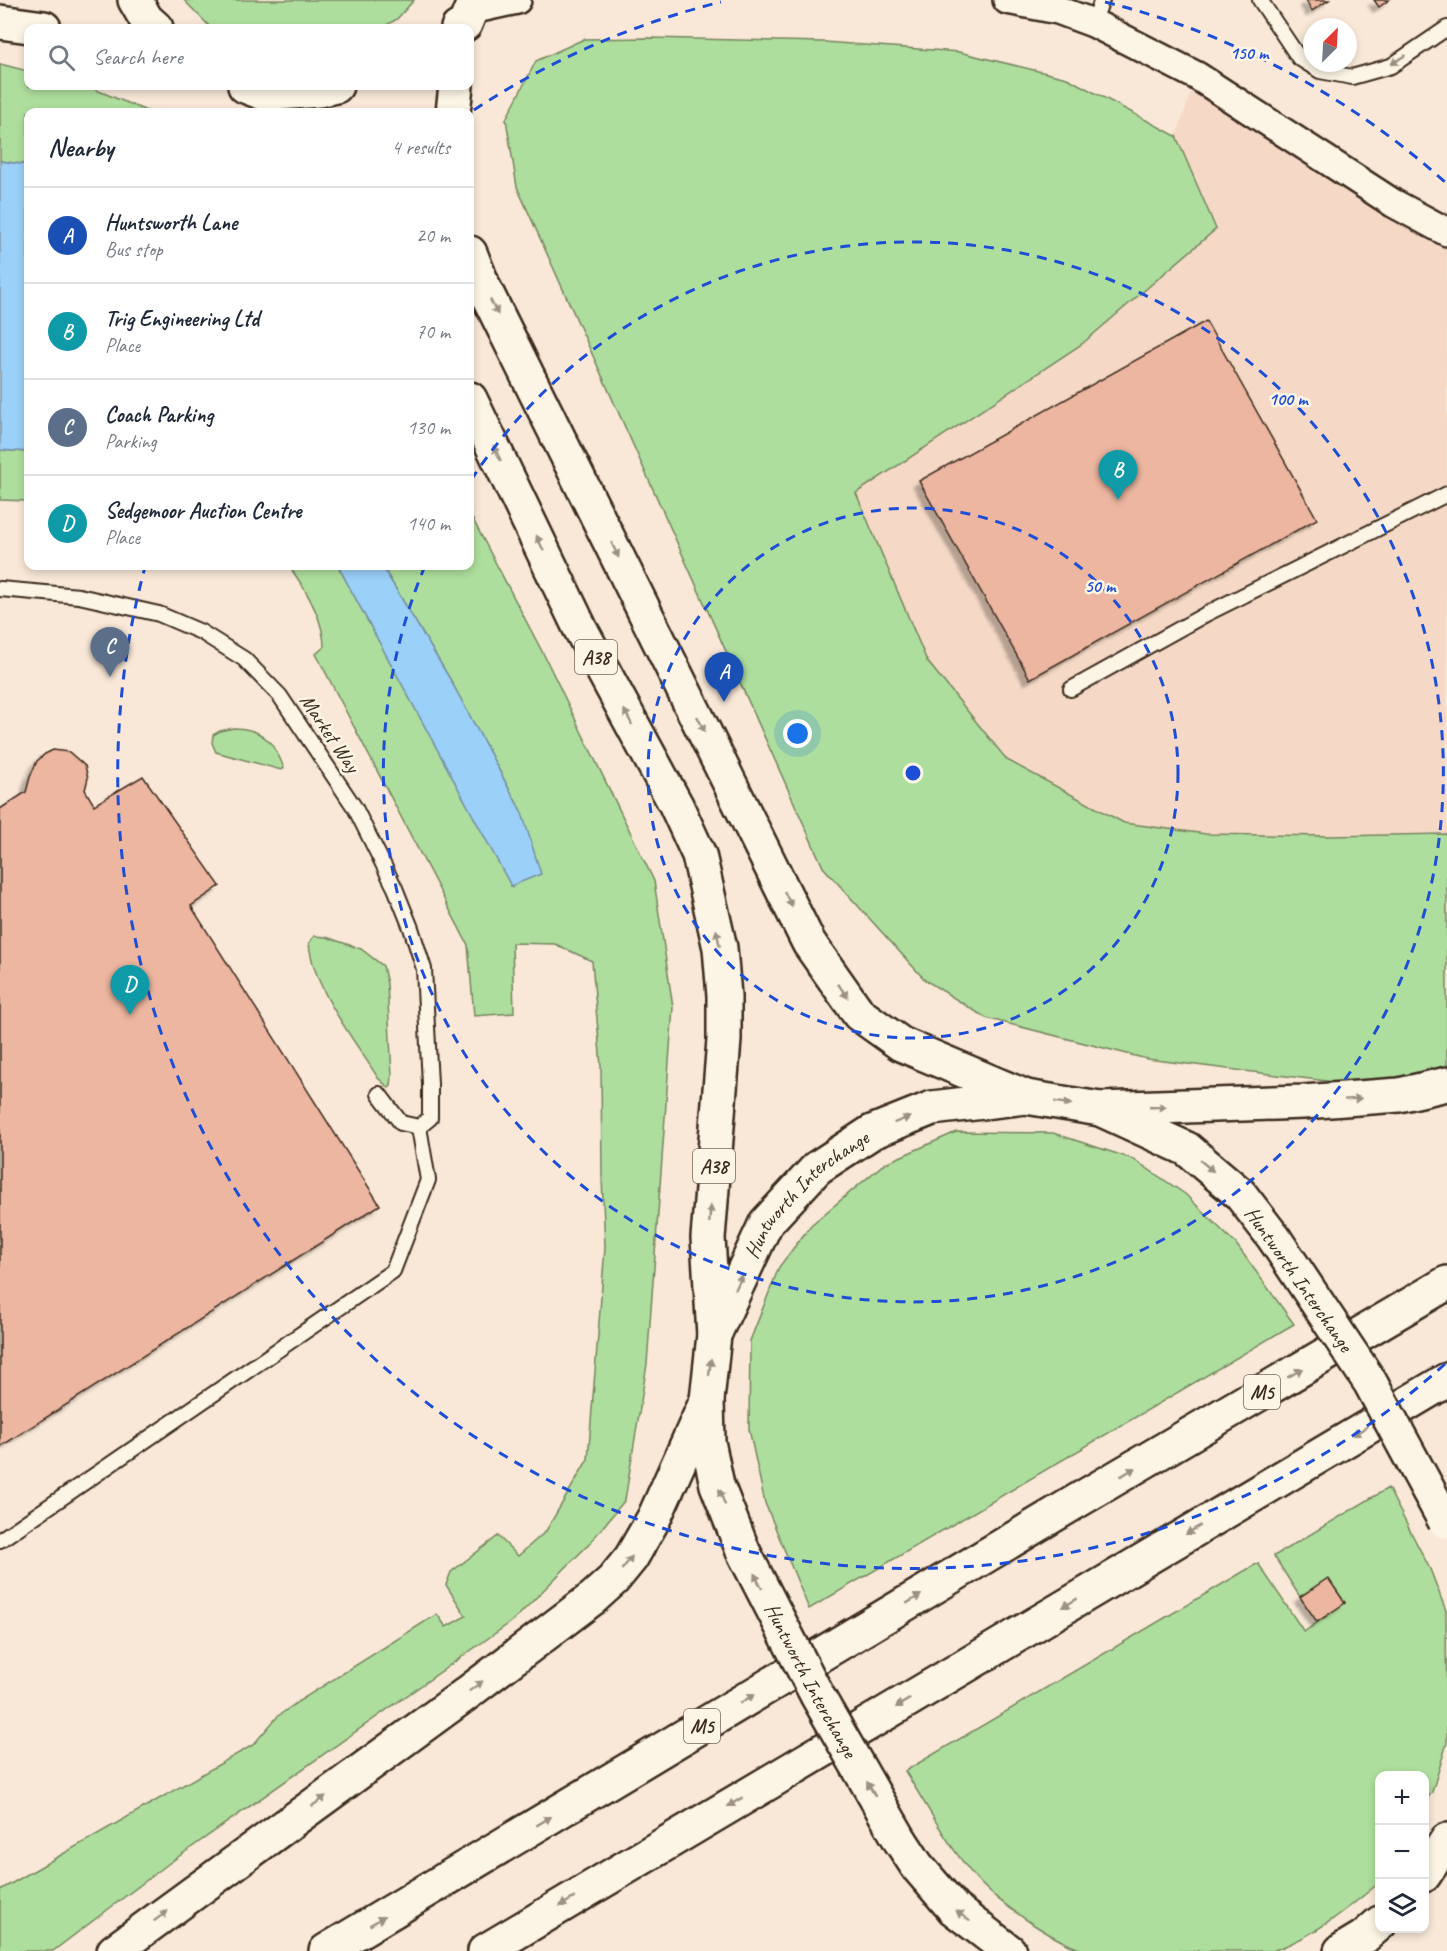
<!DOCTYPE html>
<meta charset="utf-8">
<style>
body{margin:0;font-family:Caveat,sans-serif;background:#f2f2f3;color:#1f2937}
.controls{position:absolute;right:18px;bottom:18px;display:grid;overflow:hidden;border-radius:12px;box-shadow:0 3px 9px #0003}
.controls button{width:54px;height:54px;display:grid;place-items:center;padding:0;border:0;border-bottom:2px solid #e0e1e3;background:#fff;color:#1f2937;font:30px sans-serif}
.compass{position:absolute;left:1303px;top:18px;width:54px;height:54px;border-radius:50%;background:#fff;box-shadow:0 3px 9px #0003;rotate:24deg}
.you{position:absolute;left:798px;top:734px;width:21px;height:21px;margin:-15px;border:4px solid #fff;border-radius:50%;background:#1a73e8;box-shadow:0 0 0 9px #1a73e833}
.badge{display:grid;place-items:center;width:39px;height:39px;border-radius:50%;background:#ea580c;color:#fff;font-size:20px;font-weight:700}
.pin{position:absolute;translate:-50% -50px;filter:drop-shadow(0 2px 3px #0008)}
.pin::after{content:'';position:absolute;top:32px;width:21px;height:18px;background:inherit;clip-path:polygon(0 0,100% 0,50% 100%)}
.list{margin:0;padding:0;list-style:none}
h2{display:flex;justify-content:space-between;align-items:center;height:78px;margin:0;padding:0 24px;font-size:26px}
h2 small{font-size:20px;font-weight:400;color:#747a83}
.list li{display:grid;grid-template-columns:39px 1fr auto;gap:18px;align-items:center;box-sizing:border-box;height:96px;padding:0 24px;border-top:2px solid #e0e1e3}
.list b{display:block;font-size:22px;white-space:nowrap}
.list p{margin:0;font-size:20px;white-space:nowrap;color:#747a83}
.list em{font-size:20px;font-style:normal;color:#747a83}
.icon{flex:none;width:33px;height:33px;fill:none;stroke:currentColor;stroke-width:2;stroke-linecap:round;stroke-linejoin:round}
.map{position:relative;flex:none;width:1447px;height:1951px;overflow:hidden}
.search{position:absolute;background:#fff;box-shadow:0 3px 9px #0003;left:24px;top:24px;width:450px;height:66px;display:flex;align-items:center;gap:15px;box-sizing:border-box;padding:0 21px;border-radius:12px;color:#747a83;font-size:22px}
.panel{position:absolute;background:#fff;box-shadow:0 3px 9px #0003;left:24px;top:108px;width:450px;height:462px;border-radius:12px}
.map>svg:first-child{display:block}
.built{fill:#f5d9c6}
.green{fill:#aede9d;stroke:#74845e;stroke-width:1.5}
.water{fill:#9bd0f9;stroke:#758ea1;stroke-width:1.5}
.building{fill:#ecb6a0;stroke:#3b2a1e;stroke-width:1.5;filter:url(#shadow)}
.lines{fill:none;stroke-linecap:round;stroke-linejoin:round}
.service-casing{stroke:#3b2a1e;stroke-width:18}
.minor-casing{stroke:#3b2a1e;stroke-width:32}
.primary-casing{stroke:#3b2a1e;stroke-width:38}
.motorway-casing{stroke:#3b2a1e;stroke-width:38}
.service{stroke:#fcf5e5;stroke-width:14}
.minor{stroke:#fcf5e5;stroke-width:27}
.primary{stroke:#fcf5e5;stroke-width:33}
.motorway{stroke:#fcf5e5;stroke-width:33}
.primary-bridge-casing{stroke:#3b2a1e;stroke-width:38;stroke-linecap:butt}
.primary-bridge{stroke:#fcf5e5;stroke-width:33}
.oneway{fill:#9c9082}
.ring{fill:none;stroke:#1d4ed8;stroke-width:3;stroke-dasharray:10 8}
.labels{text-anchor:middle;stroke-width:5;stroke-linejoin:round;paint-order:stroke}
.shield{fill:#fcf5e5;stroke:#75675a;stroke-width:1.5}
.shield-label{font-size:20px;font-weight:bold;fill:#3b2a1e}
.street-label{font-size:21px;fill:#3b2a1e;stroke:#fcf5e5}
.centre{fill:#1d4ed8;stroke:#fcf5e5;stroke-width:3}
.ring-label{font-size:18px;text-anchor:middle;font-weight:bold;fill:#1d4ed8;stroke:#fcf5e5;stroke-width:5;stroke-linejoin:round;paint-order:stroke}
</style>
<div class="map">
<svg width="1447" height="1951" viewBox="0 0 1447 1951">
<defs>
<filter id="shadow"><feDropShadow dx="-5.5" dy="5.5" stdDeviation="1.5" flood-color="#0004"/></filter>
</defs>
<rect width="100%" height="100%" fill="#f9e8d7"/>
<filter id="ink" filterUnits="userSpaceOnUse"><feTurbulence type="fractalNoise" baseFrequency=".0167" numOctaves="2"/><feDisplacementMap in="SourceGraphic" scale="12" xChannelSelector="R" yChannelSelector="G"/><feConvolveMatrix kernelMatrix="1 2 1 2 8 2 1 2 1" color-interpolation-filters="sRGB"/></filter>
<g filter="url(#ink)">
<path class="built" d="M1197 76 1447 232V834L1329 836 1206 834 1124 823 1007 760 927 661 856 493 1082 344 1216 229 1176 136Z"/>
<path class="green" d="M184 0H414L397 19 382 28H211Z
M649 38 824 42 959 52 1067 78 1176 136 1216 229 1082 344 856 493 927 661 1007 760 1124 823 1206 834 1329 836 1447 834V1067L1421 1079 1335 1082 1147 1059 986 1018 925 980 823 867 517 187 506 119 536 61 584 39Z
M0 64 28 71V86H87L149 112H28V165L0 161Z
M0 450 28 452V501L0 500Z
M470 514 545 657 654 881 673 1007 647 1364 625 1500 588 1545 514 1620 168 1864 53 1951H0V1890L253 1745 278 1716 299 1701 437 1614 446 1627 466 1616 446 1585 451 1572 498 1536 518 1556 546 1531 588 1459 605 1248 602 1178 601 1066 592 961 555 944 512 943 514 1013 474 1016 468 945 316 654 324 647C324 619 305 588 289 566H338L512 886 522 813 450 679 382 566H470Z
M233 728C262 728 274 742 284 768L281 770 216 752 212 743 213 735 220 731Z
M314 936 326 937 361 949 383 966 387 984 392 1076 391 1086 389 1088 378 1078C354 1039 313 989 309 943Z
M956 1132 1053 1133 1133 1159 1185 1194 1236 1244 1294 1324 809 1609 765 1503 749 1429 750 1341 779 1267 811 1225 884 1164Z
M1388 1488 1430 1569 1446 1611 1447 1743 1432 1792 1425 1802 1424 1776H1380L1379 1883C1346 1910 1314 1937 1272 1951H1085C1066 1945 1048 1934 1031 1923 1011 1909 990 1895 974 1876 947 1844 927 1806 905 1771L1258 1563 1304 1632 1345 1602 1328 1579 1300 1597 1274 1556Z"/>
<path class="water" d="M0 161 28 165V452L0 450Z
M338 566H382L450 679 522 813 541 874 511 886Z"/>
<path class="building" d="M1306 0H1329L1312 11Z
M1374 0H1389L1379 7Z
M1206 321 1317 519 1030 679 919 481Z
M53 750 69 752 85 766 88 778 85 790 94 805 143 776 220 886 191 906 380 1205 0 1447V809L26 792 30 777 37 761 45 754Z
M1328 1578 1345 1603 1317 1622 1300 1597Z"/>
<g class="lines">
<g class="service-casing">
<path id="service" d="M1260 0 1299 58 1320 71 1352 77 1391 66 1447 28
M1093 23 1102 0
M0 589 79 596 159 614 201 632 244 659 280 696 355 808 395 888 411 928 424 969 430 1084V1118L419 1127 401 1123 379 1094
M1071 689 1208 613 1447 494
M0 1540 393 1271 428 1180 419 1127"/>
</g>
<g class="minor-casing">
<path id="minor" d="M1007 0 1058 10 1093 23 1197 76 1393 203 1447 232
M471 10 517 0"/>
</g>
<g class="primary-casing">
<g id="primary">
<path d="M135 0 146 19 156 28"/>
<path d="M0 22 44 28"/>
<path d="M458 28 465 24 475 0"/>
<path d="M245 86 266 94 319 90 336 86"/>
<path d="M453 112 456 86"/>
<path d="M470 253 484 288 809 943 859 1014 901 1044 1026 1097"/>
<path d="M470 399 580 628 676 805 699 855 720 948 724 996V1040L708 1238 714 1335"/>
<path id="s1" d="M743 1551 717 1485 708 1442 707 1400 714 1335 766 1223 817 1168 872 1132 932 1108 1026 1097 1100 1109 1187 1149 1240 1194 1274 1238"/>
<path d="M900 1840 917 1866 954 1909 1009 1951"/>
<path d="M1424 1875 1447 1840"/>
<path d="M1341 1951 1364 1937 1380 1923"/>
</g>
</g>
<g class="motorway-casing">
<path id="motorway" d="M1100 1109 1303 1102 1399 1095 1447 1084
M114 1951 462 1697 593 1598 613 1580 631 1558 654 1518 707 1400
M326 1951 1077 1501 1447 1283
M485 1951 1447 1380"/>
</g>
<use href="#service" class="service"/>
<use href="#minor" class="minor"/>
<use href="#primary" class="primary"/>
<use href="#motorway" class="motorway"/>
<g class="primary-bridge-casing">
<g id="primary-bridge">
<path d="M1274 1238 1370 1382 1445 1521"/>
<path id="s2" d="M743 1551 817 1695 900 1840"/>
</g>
</g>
<use href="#primary-bridge" class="primary-bridge"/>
</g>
<defs><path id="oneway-solid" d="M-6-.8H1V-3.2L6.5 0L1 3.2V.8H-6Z" transform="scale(1.5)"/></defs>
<g class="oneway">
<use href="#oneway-solid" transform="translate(1398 60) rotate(147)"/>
<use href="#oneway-solid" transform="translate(494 307) rotate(63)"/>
<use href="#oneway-solid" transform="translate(497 453) rotate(-116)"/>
<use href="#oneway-solid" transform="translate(540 543) rotate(-115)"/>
<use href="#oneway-solid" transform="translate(615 550) rotate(64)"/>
<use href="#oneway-solid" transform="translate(628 717) rotate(-118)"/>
<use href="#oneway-solid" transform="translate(701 724) rotate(64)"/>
<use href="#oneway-solid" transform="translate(788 899) rotate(64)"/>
<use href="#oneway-solid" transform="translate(718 938) rotate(-102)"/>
<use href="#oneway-solid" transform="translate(843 991) rotate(55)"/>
<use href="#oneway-solid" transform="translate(1353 1099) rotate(-4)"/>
<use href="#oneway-solid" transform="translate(1063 1103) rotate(9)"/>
<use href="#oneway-solid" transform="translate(1158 1107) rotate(-2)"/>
<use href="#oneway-solid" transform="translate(902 1120) rotate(-21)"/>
<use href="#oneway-solid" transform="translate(1207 1166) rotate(40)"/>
<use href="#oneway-solid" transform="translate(710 1214) rotate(-85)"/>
<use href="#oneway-solid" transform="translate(739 1282) rotate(-65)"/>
<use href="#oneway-solid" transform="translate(710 1367) rotate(-83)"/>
<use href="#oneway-solid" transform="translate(1295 1373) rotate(-31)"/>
<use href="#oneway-solid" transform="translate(1360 1431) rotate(149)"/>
<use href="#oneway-solid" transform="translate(1128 1472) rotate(-31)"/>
<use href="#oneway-solid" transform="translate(722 1497) rotate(-111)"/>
<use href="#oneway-solid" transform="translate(1193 1530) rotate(149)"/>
<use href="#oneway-solid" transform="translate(627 1563) rotate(-52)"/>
<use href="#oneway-solid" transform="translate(758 1581) rotate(-117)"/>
<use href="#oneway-solid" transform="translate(914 1599) rotate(-31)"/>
<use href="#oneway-solid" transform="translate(1070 1603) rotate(149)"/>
<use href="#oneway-solid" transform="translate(476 1686) rotate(-37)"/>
<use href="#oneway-solid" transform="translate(747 1699) rotate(-31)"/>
<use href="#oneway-solid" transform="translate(903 1703) rotate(149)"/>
<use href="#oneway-solid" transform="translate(871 1789) rotate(-120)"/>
<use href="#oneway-solid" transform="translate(319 1801) rotate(-36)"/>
<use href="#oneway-solid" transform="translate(735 1802) rotate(149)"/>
<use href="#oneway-solid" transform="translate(544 1821) rotate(-31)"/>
<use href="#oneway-solid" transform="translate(567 1902) rotate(149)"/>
<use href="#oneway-solid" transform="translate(161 1916) rotate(-36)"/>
<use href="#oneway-solid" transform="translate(963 1916) rotate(-143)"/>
<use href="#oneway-solid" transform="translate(377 1921) rotate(-31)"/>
</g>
</g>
<g class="ring">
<circle cx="913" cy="773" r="265"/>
<path d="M471 480A530 530 0 1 1 425 566"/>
<path d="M1445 1364A795 795 0 0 1 145 567M474 110A795 795 0 0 1 721 2M1105 2A795 795 0 0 1 1445 182"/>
</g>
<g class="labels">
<g class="shield">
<rect x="575" y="640" width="42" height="34" rx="4.5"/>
<rect x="693" y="1149" width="42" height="34" rx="4.5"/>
<rect x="1244" y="1375" width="36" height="34" rx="4.5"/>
<rect x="684" y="1709" width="36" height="34" rx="4.5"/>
</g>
<g class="shield-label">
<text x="596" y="664">A38</text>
<text x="714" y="1173">A38</text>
<text x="1262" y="1399">M5</text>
<text x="702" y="1733">M5</text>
</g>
<g class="street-label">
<text transform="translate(330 733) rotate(56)" y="7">Market Way</text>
<text dy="7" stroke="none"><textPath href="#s1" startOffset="394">Huntworth Interchange</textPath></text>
<text transform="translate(1299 1279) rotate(55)" y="7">Huntworth Interchange</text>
<text dy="7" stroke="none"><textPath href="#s2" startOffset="146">Huntworth Interchange</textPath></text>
</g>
</g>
<circle cx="913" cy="773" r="9" class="centre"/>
<g class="ring-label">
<text x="1249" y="59">150 m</text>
<text x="1288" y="405">100 m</text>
<text x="1100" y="592">50 m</text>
</g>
</svg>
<div class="controls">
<button>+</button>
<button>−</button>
<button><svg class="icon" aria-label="layers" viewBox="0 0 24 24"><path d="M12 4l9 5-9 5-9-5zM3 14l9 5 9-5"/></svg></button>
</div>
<svg class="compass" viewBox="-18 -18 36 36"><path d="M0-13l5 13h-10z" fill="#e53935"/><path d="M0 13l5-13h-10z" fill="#747a83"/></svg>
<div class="you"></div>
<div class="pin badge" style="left:724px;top:702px;background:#1a4fb4">A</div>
<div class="pin badge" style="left:1118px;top:500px;background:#0f9aa8">B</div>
<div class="pin badge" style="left:110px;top:677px;background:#5c6f8a">C</div>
<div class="pin badge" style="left:130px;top:1015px;background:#0f9aa8">D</div>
<div class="search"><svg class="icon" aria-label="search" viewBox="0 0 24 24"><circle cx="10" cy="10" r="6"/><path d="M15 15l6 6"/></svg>Search here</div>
<section class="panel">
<h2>Nearby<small>4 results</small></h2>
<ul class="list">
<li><span class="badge" style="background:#1a4fb4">A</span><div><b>Huntsworth Lane</b><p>Bus stop</p></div><em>20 m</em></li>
<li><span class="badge" style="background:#0f9aa8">B</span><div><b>Trig Engineering Ltd</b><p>Place</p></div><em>70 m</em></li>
<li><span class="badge" style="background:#5c6f8a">C</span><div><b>Coach Parking</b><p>Parking</p></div><em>130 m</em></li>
<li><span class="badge" style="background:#0f9aa8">D</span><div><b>Sedgemoor Auction Centre</b><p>Place</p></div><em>140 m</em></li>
</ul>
</section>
</div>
